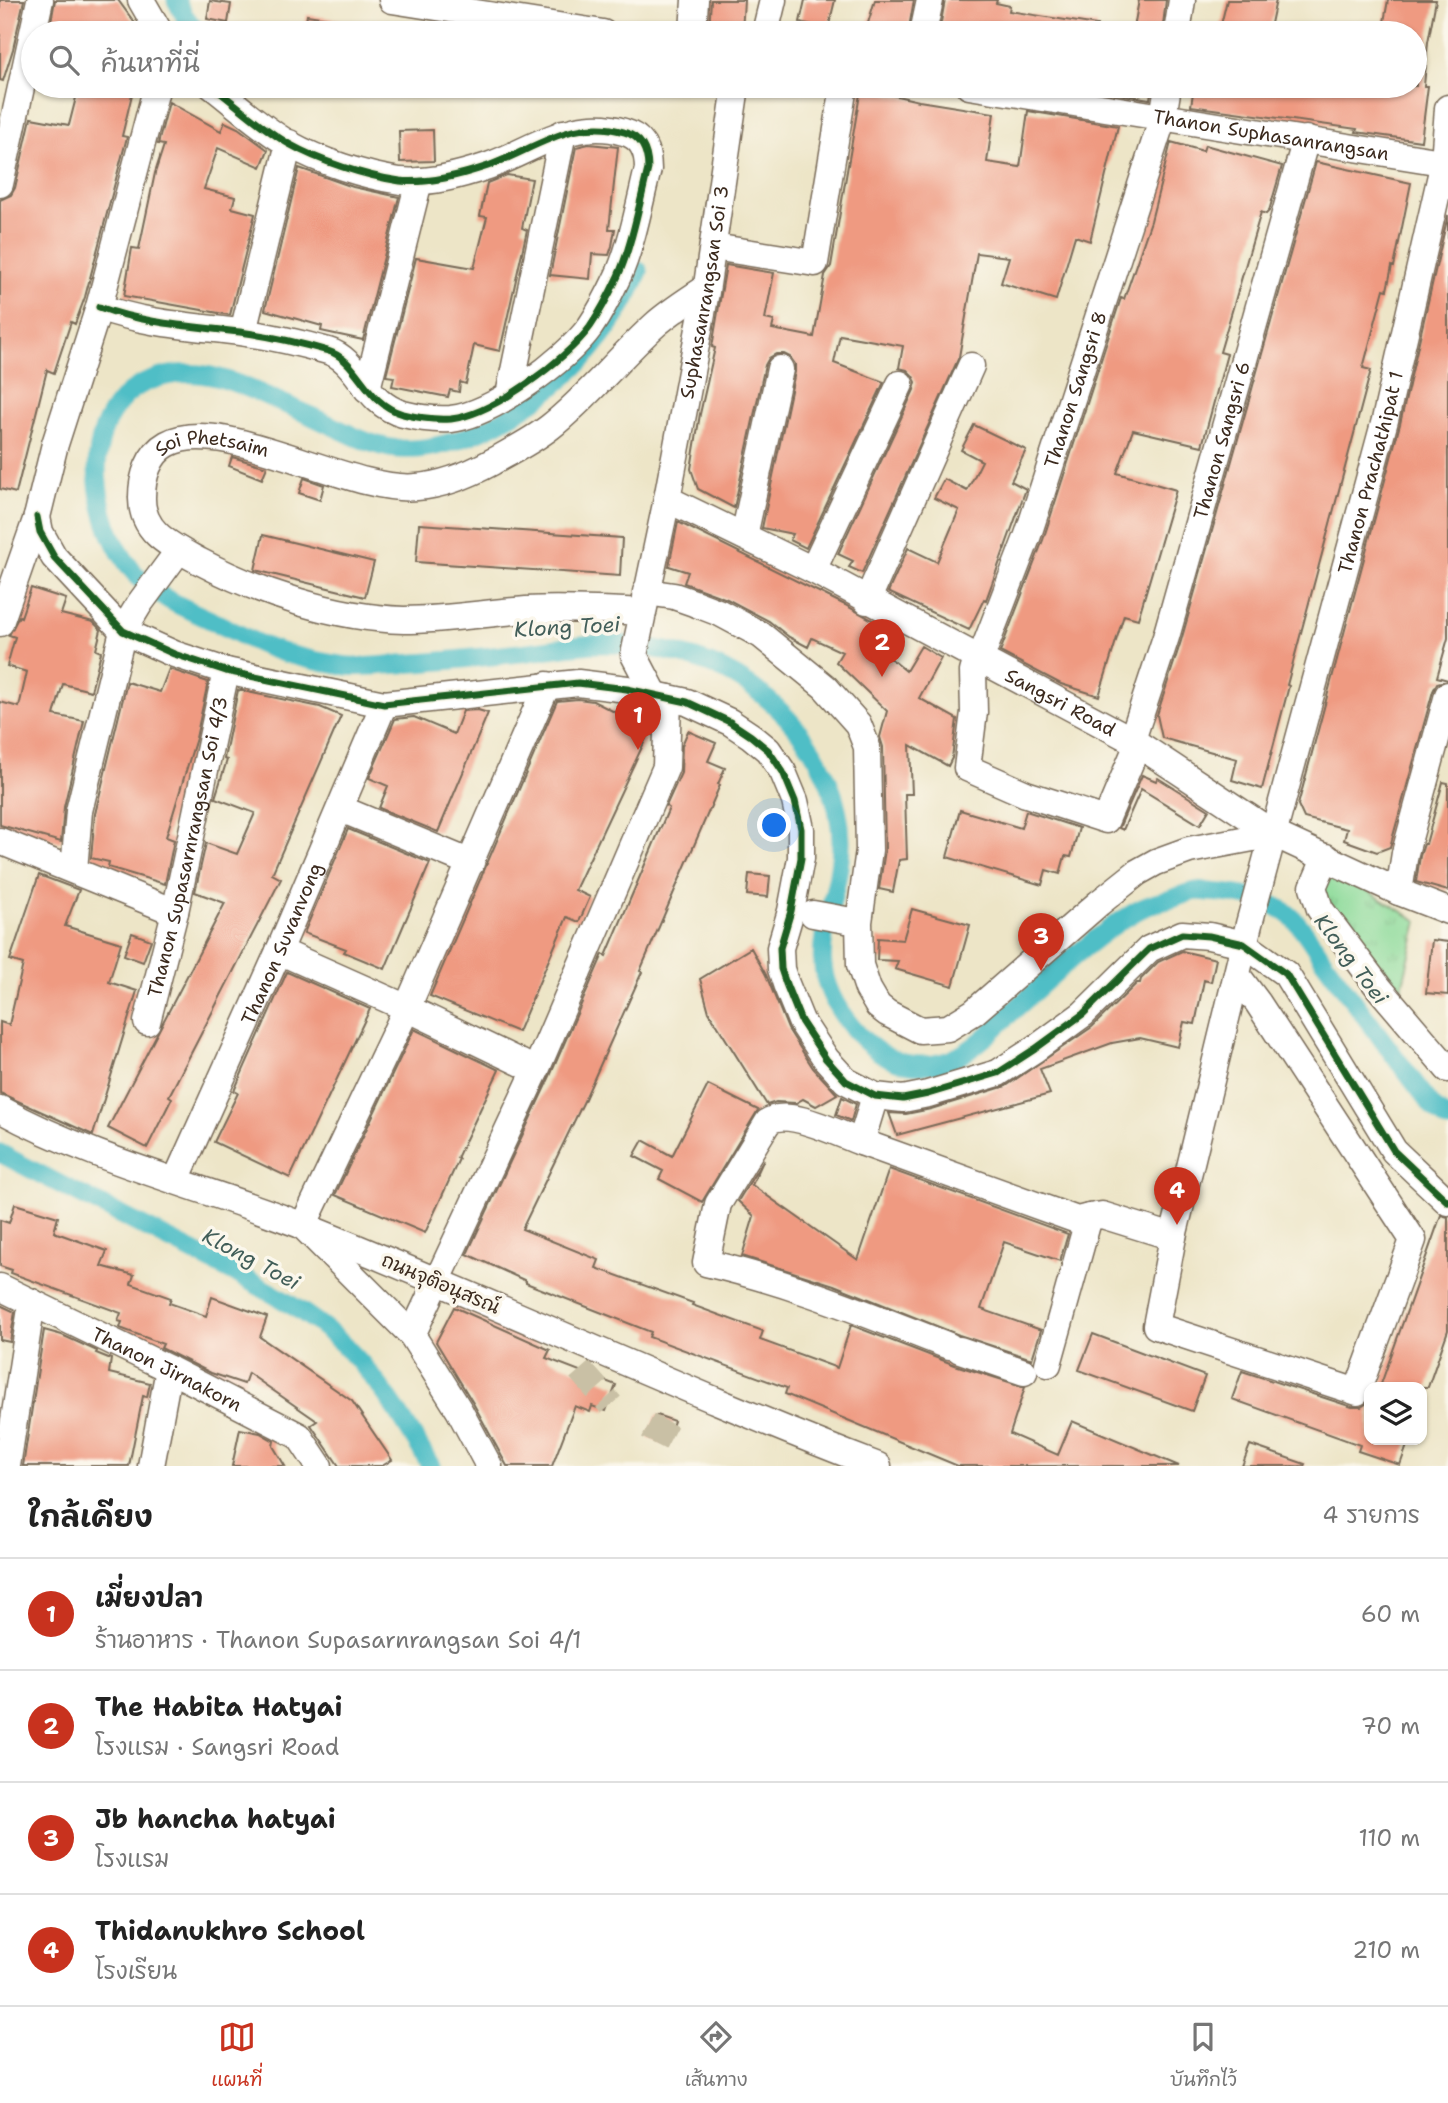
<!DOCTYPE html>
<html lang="th">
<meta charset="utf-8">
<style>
body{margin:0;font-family:"Shantell Sans","Playpen Sans Thai",sans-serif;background:#f2f2f2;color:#222}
.controls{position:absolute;right:21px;bottom:21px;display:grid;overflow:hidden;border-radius:14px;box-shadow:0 2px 5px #0004}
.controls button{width:63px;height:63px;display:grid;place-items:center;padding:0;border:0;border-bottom:2px solid #e0e0e0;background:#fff;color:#222;font:35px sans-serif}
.you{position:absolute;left:775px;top:826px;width:24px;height:24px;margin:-18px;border:5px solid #fff;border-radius:50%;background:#1a73e8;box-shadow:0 0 0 10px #1a73e833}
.badge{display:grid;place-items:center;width:46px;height:46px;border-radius:50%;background:#c8321e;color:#fff;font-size:23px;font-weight:700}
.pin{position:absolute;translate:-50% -58px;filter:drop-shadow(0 2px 4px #0008)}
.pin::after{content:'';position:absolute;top:37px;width:24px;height:21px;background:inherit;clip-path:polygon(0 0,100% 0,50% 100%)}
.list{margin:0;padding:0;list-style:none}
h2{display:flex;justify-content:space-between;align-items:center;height:91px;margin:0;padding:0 28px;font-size:30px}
h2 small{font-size:23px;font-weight:400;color:#767676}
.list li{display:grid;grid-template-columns:46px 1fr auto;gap:21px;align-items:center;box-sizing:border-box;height:112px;padding:0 28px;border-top:2px solid #e0e0e0}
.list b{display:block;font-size:26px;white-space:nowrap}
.list p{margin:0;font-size:23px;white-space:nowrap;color:#767676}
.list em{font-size:23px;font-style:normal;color:#767676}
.icon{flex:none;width:38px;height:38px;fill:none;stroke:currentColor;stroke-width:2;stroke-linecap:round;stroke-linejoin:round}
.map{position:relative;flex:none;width:1448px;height:1466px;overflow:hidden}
.search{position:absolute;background:#fff;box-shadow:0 2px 5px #0004;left:21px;right:21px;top:21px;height:77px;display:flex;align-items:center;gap:18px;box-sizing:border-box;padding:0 24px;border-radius:38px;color:#767676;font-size:26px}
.sheet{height:539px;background:#fff}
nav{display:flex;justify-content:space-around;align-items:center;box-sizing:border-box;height:98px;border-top:2px solid #e0e0e0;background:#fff;font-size:19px;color:#767676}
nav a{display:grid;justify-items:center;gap:4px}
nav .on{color:#c8321e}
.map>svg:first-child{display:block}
.park{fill:url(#park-tufts);stroke:#63825c;stroke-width:2}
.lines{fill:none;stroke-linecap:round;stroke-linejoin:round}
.canal{stroke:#50bec6;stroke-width:19}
.building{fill:#ef9a81}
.minor-tunnel{stroke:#c9c0a5;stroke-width:26;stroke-dasharray:26 13;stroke-linecap:butt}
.minor-casing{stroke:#796b59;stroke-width:29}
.minor{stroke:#fff;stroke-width:26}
.cycleway-casing{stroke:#fbf7ec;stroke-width:11}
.cycleway{stroke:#1b5e20;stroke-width:7}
.labels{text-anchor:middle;stroke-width:7;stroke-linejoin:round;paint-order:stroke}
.street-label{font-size:19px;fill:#3b2a1e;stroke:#fbf7ec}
.water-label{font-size:21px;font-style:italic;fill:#425e59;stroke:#fbf7ec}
</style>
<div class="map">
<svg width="1448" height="1466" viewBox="0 0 1448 1466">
<defs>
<pattern id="park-tufts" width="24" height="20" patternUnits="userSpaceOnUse" patternTransform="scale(1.75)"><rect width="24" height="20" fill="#8bda99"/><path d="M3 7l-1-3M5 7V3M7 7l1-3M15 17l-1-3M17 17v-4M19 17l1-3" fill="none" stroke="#79bb83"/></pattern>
</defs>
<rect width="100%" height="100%" fill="#fbf7ec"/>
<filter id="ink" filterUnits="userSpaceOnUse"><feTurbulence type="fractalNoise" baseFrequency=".0143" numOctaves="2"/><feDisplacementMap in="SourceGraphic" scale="14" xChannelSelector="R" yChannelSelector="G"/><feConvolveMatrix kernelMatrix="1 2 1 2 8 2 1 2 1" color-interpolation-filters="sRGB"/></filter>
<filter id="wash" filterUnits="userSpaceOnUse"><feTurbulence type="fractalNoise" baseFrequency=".00686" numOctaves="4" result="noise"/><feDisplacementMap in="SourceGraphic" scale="28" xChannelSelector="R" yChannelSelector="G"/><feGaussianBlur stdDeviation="1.57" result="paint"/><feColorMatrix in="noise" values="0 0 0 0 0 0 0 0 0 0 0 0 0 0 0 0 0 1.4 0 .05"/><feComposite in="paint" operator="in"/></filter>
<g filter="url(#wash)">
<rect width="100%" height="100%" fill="#ede5c7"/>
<path class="park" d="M1327 877 1353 882 1418 921 1402 988 1329 911 1320 883Z"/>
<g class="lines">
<path class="canal" d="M176 0 184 15 198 33
M639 271C627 302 606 333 584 358 542 404 454 458 390 448 373 445 357 438 341 430 318 419 294 408 271 398 229 379 192 363 147 382 127 390 112 408 104 428 87 476 104 537 136 575 158 600 196 612 225 627 240 634 256 644 272 649 291 656 328 664 348 666 364 668 383 665 400 664 443 662 486 657 529 652 554 649 581 643 606 644 636 644 668 650 696 659 771 682 840 760 841 841 841 915 793 955 851 1026 865 1043 882 1058 904 1063 954 1074 981 1041 1014 1010 1051 977 1093 936 1135 912 1146 905 1159 902 1172 899 1180 896 1188 892 1197 891 1199 891 1220 893 1222 893 1243 895 1266 899 1284 911 1300 921 1313 945 1324 961 1360 1010 1396 1059 1433 1107L1448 1120
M0 1153C69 1190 140 1224 209 1260 250 1281 292 1302 328 1331 372 1367 402 1417 431 1466"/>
</g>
<g id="blocks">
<path class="building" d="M0 0H24L13 49 3 81 0 80Z
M55 0H118L142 33H49Z
M711 0H744L742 32 709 30Z
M805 0H835L828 29 800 22Z
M875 0H914L908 33H865Z
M945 0H997L996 3 1010 6 1009 11 1097 25 1096 33H939Z
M1139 0H1166L1162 33H1133Z
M1227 0H1276L1269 33H1219Z
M1388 0H1436L1428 42 1424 86H1428L1421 141 1356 132 1357 129 1191 106 1194 86H1416L1415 33H1382Z
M210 1 231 4 228 23 207 19Z
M307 15 341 20 339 33H304Z
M79 86H134L122 136 127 137 85 297 75 324 71 322 54 373 47 370 16 493 0 489V200L11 195 15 188 31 118 69 125Z
M1067 86H1152L1150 99Z
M861 88 919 101 994 113 987 162 1020 167 1028 111 1118 126 1090 241 1075 236 1056 300 1001 283 1009 257 977 253 959 357 862 573 849 567 853 561 838 554 914 390 916 382 913 376 907 370 899 368 903 346 840 335 834 363 884 382 806 548 790 540 793 534 762 528 795 372V364L790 357 784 354H776L769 358 765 365 734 508 698 489 691 469 700 414 715 348 712 347 726 265 774 273 765 319 774 321 772 329 814 337 825 275 831 266Z
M169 102 221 131 225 122 238 128 268 150 261 167 218 148 204 189 235 197 232 208 255 214 230 315 124 296 132 248 139 249 155 173 164 145 158 144Z
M433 130 434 161 400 162 399 131Z
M1171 142 1203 151 1205 145 1282 166 1269 211 1266 214 1261 212 1220 352 1227 354 1202 446 1133 430 1117 473 1176 490 1138 619 1124 615 1099 696 1061 684 1000 652 1043 540 1120 301 1121 298 1124 299 1151 221Z
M589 144 618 147 609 229H615L612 246 609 255 592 254 590 279 550 275 576 147Z
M1316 162 1411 183 1394 267 1392 266 1387 290 1384 289 1363 368 1371 370 1287 685 1289 686 1262 789 1232 780 1237 759 1162 738 1157 715 1181 641Z
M299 168 353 187 399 197 363 340 321 331 322 326 265 310Z
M507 175 532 179 522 228 527 230 500 351 474 345 466 384 460 382 459 392 450 390 448 397 392 386 394 377 386 376 416 258 474 268 487 217 480 216 487 183Z
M1448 215V638L1437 677 1448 680 1437 683 1433 691 1390 847 1377 852 1344 840 1347 829 1304 818 1298 805 1400 424Z
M974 425 1026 450 1011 481 1026 489 986 600 984 599 969 630 888 592 908 548 937 562 959 510 934 498 944 479 967 491 982 461 961 450Z
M232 457 267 467 262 479 229 466Z
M304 478 324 485 320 500 299 493Z
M678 522 845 605 890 630 879 649 906 671 921 646 941 658 919 698 957 719 952 758 948 766 910 745 912 794H905L907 859 899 860 893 892 879 889 885 850 883 747 880 737 887 711 836 662 842 652 812 638 808 647 789 637 769 621 727 599 684 583 688 572 669 566Z
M419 524 622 538 620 576 416 562Z
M263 535 374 562 365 597 255 570Z
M31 588 66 599 61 614 93 622 101 630 96 650 101 652 91 691 63 684 54 715 84 721 64 807 61 842 0 825V702L19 707 27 672 7 666 15 637 9 635 19 616 21 617Z
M169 669 208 682 196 738 166 837 174 840 165 884 108 867 109 862 91 858 95 814 127 682 160 692Z
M238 690 320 707 341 716 272 874 281 879 169 1096 172 1098 147 1148 108 1128 225 903 195 892 206 843 237 854 255 813 215 798 227 760 224 759Z
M578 699 593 701 650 730 575 890 590 897 579 922 567 917 518 1032 430 996 557 701Z
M478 710 488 713 438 832 379 808 388 786 369 778 395 719 414 717 454 734 463 711Z
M688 731 716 743 708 761 725 768 718 784 720 785 640 971 642 972 584 1101 522 1229 599 1260 596 1268 693 1303 692 1305 763 1331 760 1340 837 1368 851 1325 955 1365 1025 1387 1010 1434 1058 1455 1072 1421 1179 1466H958L785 1394 787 1388 649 1337 651 1332 526 1283V1281L467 1254 550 1076 603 954 606 956 669 808 666 806 681 773 682 745Z
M1142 775 1156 781 1158 778 1209 810 1200 825 1141 789 1123 830 1119 828Z
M1443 782 1448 783V891L1416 882 1420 856 1424 844H1426Z
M960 810 1021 828 1026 811 1079 828 1071 857 1065 856 1060 874 1046 870 1042 885 947 857Z
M348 829 430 863 385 969 344 952 346 949 304 933Z
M749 874 770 876 768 897 747 895Z
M39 875 79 890 65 926 121 943 109 982 137 991 93 1135 0 1093V1022L9 1025 23 964 10 960Z
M912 909 970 925 953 986 895 969 898 961 877 960 878 938 903 940Z
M132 933 151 940 143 962 124 955Z
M1432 940 1448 942V995L1426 993Z
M751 948 766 975 788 1029 813 1068 837 1094 816 1106 803 1099 796 1103 776 1102 767 1105 709 1012 700 979Z
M1182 951 1216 959 1211 982 1204 980 1195 1024 1184 1022 1178 1047 1140 1038 1112 1043 1040 1069 1050 1094 897 1135 889 1113 906 1114 931 1109 1006 1086 1092 1027 1137 983H1140L1141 979 1158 962Z
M287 972 370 1009 290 1178 214 1142 238 1093 234 1091Z
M414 1029 499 1070 457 1158 459 1159 425 1233 335 1195Z
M708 1085 758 1110 702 1202 659 1179 663 1171 634 1156 643 1140 672 1156Z
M842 1097 856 1104 851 1121 836 1115Z
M764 1159 752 1185 858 1260 889 1169 1068 1234 1060 1261 1004 1242 981 1309 1041 1330 1032 1359 959 1335 834 1285 742 1256 754 1216 738 1201Z
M15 1204 58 1217 54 1232 107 1251 101 1266 134 1275 131 1284 171 1298 169 1303 206 1316 212 1297 267 1317 260 1337 352 1401 392 1460 382 1466H339L311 1425 317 1421 248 1373 244 1384 211 1373 161 1348 163 1344 120 1328 122 1322 118 1321 121 1313 11 1273 12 1270 0 1266V1220L9 1223Z
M1441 1215 1448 1217V1330L1428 1387H1380Z
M0 1305 15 1312 10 1342 0 1340Z
M454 1307 550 1350 546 1358 616 1385 606 1411 592 1406 590 1412 575 1406 552 1466H507L473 1403 436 1342Z
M44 1330 62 1335 97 1351 96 1353 111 1359 109 1373 150 1383 147 1397 143 1396 129 1466H23Z
M1093 1334 1205 1376 1192 1411 1079 1370Z
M1242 1371 1352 1407H1361L1369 1402V1440H1409L1400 1465 1358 1451 1360 1445 1232 1399Z
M657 1415 674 1421 665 1444 648 1437Z
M240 1429 260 1433 274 1441 273 1446 285 1466H232Z
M1250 1445 1305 1464 1304 1466H1242Z"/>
</g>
</g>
<g filter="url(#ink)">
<use href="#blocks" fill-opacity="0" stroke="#796b59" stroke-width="2"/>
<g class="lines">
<path class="minor-tunnel" d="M580 1370 611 1405
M648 1426 675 1440"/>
<g class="minor-casing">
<g id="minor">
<path d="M141 0 160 33"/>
<path d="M392 0 603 33"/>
<path d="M693 33 695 0"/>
<path d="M765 33 773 0"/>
<path d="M923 33 930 0"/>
<path d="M1177 33 1182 0"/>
<path id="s1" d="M969 86 1448 163"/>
<path d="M0 184 40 0"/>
<path d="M713 247 815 263 844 86"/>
<path d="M99 307C145 324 192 326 240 332 269 336 300 343 328 351 359 360 364 403 403 414 419 418 435 420 451 419 493 414 565 361 590 327 601 311 610 293 618 276 632 245 640 201 648 169 648 151 642 137 624 132 574 116 533 150 488 166 461 175 429 184 400 181 365 176 319 161 289 144 261 128 237 105 212 86"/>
<path d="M243 332 289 143"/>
<path d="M367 389 419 181"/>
<path d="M509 395 563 133"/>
<path id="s2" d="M667 499 813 570 1132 740 1274 834 1399 892 1448 911"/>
<path d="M37 517 40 532 54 557 123 631 174 654 226 671 384 704 578 683 627 689 687 702 730 722 751 736 768 750 783 772 795 801 801 829V858L791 911 780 948 781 969 786 984 801 1021 826 1059 846 1081 875 1096 903 1099 928 1094 998 1073 1035 1049 1083 1014 1149 949 1182 934 1209 936 1244 944 1286 974 1394 1151 1448 1202"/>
<path d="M744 536 780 369"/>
<path d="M813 570 900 384"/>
<path d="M646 592 674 596 694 603 720 613 761 635 825 687 858 724 867 747 869 850 859 922 860 965 868 989 878 1006 887 1013 920 1030 948 1028 974 1012 1099 903 1138 872 1156 862 1189 850 1274 834"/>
<path d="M867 601 971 366"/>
<path id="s3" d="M643 612C604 610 565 608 526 610 486 613 445 620 404 620 335 618 260 593 199 561 172 546 141 533 142 497 142 477 149 454 167 444 221 413 351 494 417 487 443 485 470 474 492 462 512 451 532 441 550 427 589 396 619 357 656 324 671 311 688 300 705 289"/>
<path d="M0 623 37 517 55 444 99 307 157 86"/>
<path d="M977 658 973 672 974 712 967 768 1026 794 1106 820 1138 744"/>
<path id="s4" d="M980 660 1028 535 1163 117 1168 86"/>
<path id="s5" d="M655 695 634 655 667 499 706 292 736 86"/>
<path id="s6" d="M1132 740 1166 637 1306 139"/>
<path d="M341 809 471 863"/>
<path d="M0 841 175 912"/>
<path d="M1326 857 1313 887 1320 909 1379 988 1448 1069"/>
<path d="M74 870 79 811 123 631 140 603 179 550"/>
<path d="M1399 892 1405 853 1448 695"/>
<path d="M813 914 846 920"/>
<path d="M279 951 407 1008 536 1070"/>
<path id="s7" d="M1237 975 1258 1003 1413 1240 1357 1392 1156 1326 1173 1237 1249 924 1385 420 1444 162 1448 108"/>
<path id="s8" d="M147 1022 175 912 226 671"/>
<path d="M875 1096 861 1142 1077 1220 1089 1217"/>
<path d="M0 1109C96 1162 205 1187 306 1227 498 1304 685 1392 878 1466"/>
<path d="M861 1142C838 1134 787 1107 768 1122L718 1204 706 1263C790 1282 869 1315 949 1346"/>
<path id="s9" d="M176 1180 279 951 384 704"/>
<path id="s10" d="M0 1287 169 1369 299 1436 319 1466"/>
<path d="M412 1335 536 1070 666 767 668 698"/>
<path d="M960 1350 1024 1372"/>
<path d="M1048 1364 1089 1217 1102 1215 1173 1237"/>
<path d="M7 1466 32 1302"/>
<path d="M151 1466 169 1369"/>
<path d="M489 1466 459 1410 412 1335 303 1226 407 1008 547 685"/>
</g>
</g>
<use href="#minor" class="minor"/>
<g class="cycleway-casing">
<path id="cycleway" d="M99 307C145 324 192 326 240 332 269 336 300 343 328 351 359 360 364 403 403 414 419 418 435 420 451 419 493 414 565 361 590 327 601 311 610 293 618 276 632 245 640 201 648 169 648 151 642 137 624 132 574 116 533 150 488 166 461 175 429 184 400 181 365 176 319 161 289 144 261 128 237 105 212 86
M37 517 40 532 54 557 123 631 174 654 226 671 384 704 578 683 627 689 687 702 730 722 751 736 768 750 783 772 795 801 801 829V858L791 911 780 948 781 969 786 984 801 1021 826 1059 846 1081 875 1096 903 1099 928 1094 998 1073 1035 1049 1083 1014 1149 949 1182 934 1209 936 1244 944 1286 974 1394 1151 1448 1202"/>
</g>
<use href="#cycleway" class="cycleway"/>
</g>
</g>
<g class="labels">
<g class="street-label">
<text dy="7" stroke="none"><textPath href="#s1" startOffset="306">Thanon Suphasanrangsan</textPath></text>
<text dy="7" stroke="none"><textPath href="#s5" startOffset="415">Suphasanrangsan Soi 3</textPath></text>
<text dy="7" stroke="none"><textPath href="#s4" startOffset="287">Thanon Sangsri 8</textPath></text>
<text dy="7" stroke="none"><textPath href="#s6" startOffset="313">Thanon Sangsri 6</textPath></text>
<text dy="7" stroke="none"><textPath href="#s3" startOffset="653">Soi Phetsaim</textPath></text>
<text dy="7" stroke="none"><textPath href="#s7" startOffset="1572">Thanon Prachathipat 1</textPath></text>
<text dy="7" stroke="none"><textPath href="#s2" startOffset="443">Sangsri Road</textPath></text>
<text dy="7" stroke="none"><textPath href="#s8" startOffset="180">Thanon Supasarnrangsan Soi 4/3</textPath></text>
<text dy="7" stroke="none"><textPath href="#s9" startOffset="259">Thanon Suvanvong</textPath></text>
<text transform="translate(441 1283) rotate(23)" y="7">ถนนจุติอนุสรณ์</text>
<text dy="7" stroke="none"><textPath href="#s10" startOffset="186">Thanon Jirnakorn</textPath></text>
</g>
<g class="water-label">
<text transform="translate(567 627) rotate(-3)" y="7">Klong Toei</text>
<text transform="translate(1351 959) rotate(53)" y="7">Klong Toei</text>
<text transform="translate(251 1259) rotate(28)" y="7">Klong Toei</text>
</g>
</g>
</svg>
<div class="controls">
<button><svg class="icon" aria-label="layers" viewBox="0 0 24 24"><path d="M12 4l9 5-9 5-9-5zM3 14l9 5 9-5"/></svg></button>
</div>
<div class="you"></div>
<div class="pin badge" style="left:638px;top:750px">1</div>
<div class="pin badge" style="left:882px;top:677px">2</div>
<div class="pin badge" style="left:1041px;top:971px">3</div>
<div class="pin badge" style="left:1177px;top:1225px">4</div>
<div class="search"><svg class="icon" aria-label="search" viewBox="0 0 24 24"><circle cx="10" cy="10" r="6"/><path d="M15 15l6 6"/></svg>ค้นหาที่นี่</div>
</div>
<section class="sheet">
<h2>ใกล้เคียง<small>4 รายการ</small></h2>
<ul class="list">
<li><span class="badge">1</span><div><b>เมี่ยงปลา</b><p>ร้านอาหาร · Thanon Supasarnrangsan Soi 4/1</p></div><em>60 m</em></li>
<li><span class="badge">2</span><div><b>The Habita Hatyai</b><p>โรงแรม · Sangsri Road</p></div><em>70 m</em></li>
<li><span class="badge">3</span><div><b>Jb hancha hatyai</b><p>โรงแรม</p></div><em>110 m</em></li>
<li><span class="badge">4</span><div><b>Thidanukhro School</b><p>โรงเรียน</p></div><em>210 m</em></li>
</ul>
</section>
<nav>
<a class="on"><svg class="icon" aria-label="map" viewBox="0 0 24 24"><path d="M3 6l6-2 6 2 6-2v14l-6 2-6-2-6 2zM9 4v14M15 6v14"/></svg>แผนที่</a>
<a><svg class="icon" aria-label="directions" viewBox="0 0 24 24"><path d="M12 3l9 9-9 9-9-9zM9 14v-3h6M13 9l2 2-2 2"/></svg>เส้นทาง</a>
<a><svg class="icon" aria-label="saved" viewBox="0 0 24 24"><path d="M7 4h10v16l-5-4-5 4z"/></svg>บันทึกไว้</a>
</nav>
